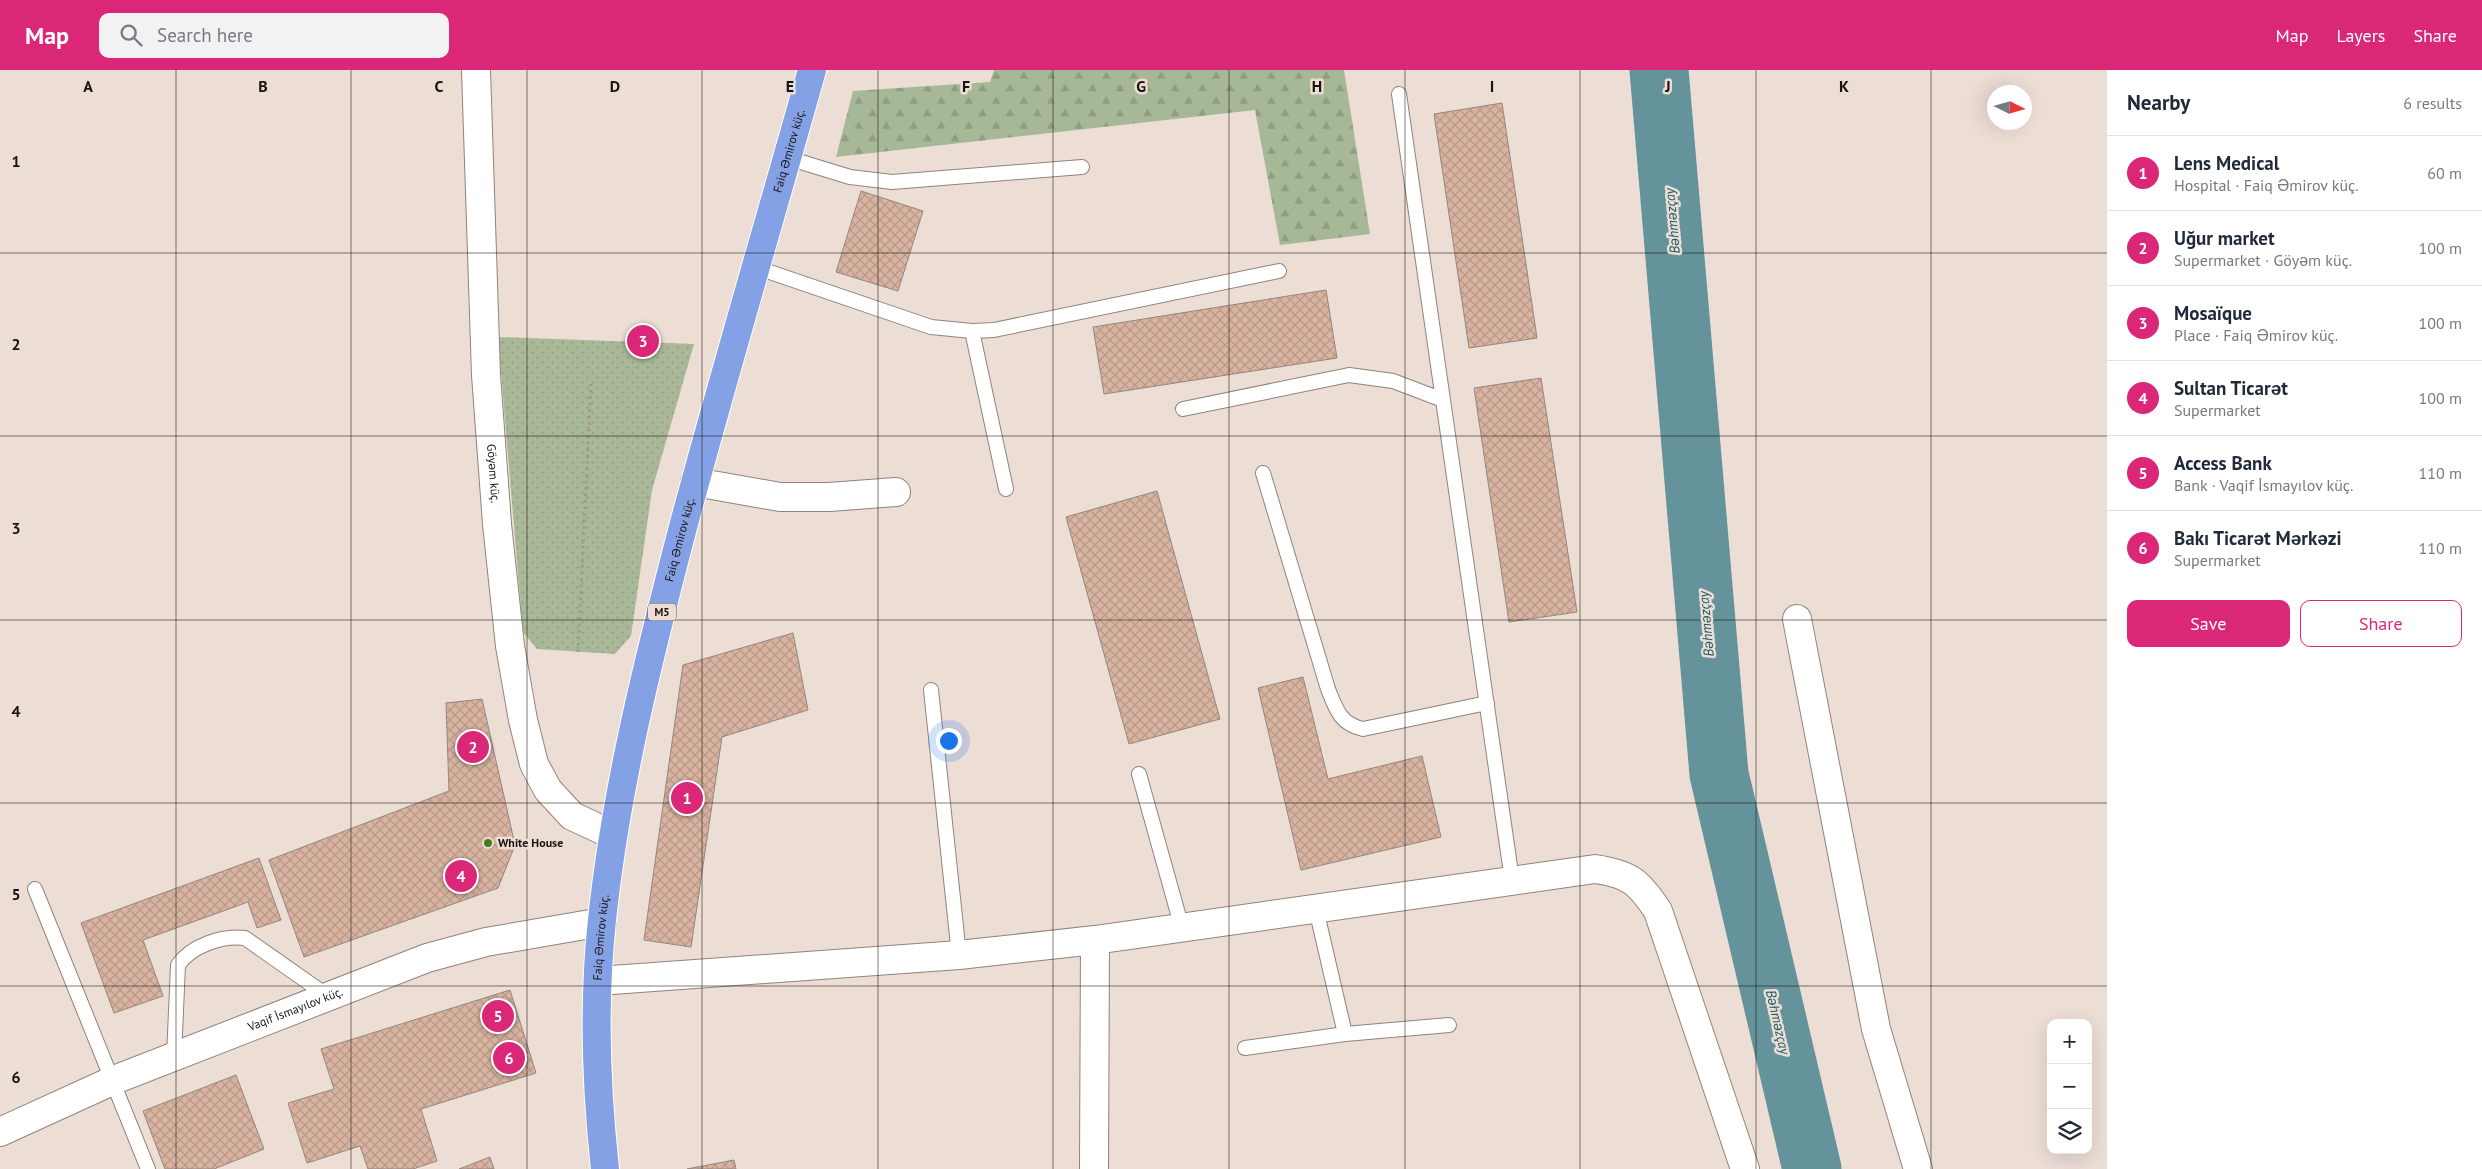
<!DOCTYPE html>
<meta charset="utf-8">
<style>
body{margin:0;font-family:"PT Sans",sans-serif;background:#f2f2f3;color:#1f2937}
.controls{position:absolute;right:15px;bottom:15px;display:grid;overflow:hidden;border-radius:10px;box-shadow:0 5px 20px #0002}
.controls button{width:45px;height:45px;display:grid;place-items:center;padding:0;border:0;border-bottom:1px solid #e0e1e3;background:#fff;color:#1f2937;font:25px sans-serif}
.compass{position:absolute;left:1987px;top:15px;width:45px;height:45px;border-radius:50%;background:#fff;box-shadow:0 5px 20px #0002;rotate:95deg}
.you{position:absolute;left:948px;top:670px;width:18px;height:18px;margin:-12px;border:4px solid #fff;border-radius:50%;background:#1a73e8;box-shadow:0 0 0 8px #1a73e833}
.badge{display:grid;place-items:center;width:32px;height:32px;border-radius:50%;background:#db2777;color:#fff;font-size:16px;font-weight:700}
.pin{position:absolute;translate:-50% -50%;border:2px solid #fff;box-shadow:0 1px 5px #0006}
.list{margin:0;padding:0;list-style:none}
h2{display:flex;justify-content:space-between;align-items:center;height:65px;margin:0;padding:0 20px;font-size:21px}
h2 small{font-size:16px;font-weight:400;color:#747a83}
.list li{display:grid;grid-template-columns:32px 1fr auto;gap:15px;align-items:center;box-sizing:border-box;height:75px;padding:0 20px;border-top:1px solid #e0e1e3}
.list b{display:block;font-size:19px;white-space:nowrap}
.list p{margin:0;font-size:16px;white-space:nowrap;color:#747a83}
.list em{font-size:16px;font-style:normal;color:#747a83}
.actions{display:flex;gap:10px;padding:15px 20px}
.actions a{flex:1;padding:11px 0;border:1px solid #db2777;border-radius:10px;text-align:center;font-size:18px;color:#db2777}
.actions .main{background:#db2777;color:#fff}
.icon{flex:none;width:28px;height:28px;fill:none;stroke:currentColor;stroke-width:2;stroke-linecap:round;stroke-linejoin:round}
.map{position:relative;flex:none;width:2107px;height:1099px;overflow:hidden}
header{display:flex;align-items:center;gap:30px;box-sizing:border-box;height:70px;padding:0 25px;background:#db2777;color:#fff}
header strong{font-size:24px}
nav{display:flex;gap:28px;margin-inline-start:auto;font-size:18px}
.search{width:350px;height:45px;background:#f2f2f3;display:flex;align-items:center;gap:12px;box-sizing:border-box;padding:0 18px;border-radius:10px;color:#747a83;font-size:19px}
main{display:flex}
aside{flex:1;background:#fff}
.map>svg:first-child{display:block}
.forest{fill:url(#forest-firs)}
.park{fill:url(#park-dots)}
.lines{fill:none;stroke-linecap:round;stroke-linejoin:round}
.river{stroke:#65939b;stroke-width:59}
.building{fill:url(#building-cross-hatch);stroke:#94867f}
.lane-casing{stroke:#91837c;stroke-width:16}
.street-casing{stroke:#91837c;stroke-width:30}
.secondary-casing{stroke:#91837c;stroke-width:30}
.highway-casing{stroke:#fff;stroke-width:30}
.path{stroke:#a39791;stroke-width:3;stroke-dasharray:2.5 4;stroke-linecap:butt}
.lane{stroke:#fff;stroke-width:14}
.street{stroke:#fff;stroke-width:28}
.secondary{stroke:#fff;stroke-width:28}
.highway{stroke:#85a1e6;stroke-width:28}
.grid{fill:none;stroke:#191311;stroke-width:1;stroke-opacity:0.55}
.poi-dot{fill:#437e18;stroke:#ecddd5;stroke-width:2}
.labels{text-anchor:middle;stroke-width:5;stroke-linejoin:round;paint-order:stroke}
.shield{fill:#ecddd5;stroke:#58504c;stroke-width:1}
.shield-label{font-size:11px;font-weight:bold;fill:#191311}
.street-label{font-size:12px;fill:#191311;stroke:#ecddd5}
.poi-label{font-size:12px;font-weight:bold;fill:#191311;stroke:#ecddd5;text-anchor:start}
.water-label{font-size:14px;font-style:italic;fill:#1b5c65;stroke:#ecddd5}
.grid-label{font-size:16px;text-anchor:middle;font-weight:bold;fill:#191311;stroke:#ecddd5;stroke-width:5;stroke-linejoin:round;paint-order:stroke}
</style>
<header>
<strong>Map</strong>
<div class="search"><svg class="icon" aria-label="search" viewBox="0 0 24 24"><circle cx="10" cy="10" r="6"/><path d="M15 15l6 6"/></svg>Search here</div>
<nav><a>Map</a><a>Layers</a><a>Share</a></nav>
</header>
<main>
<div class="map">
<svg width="2107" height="1099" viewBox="0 0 2107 1099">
<defs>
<pattern id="forest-firs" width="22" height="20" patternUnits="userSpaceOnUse" patternTransform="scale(1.25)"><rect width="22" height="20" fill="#a7b896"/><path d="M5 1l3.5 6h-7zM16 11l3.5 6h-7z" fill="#8f9d80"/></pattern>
<pattern id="park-dots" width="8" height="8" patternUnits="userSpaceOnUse" patternTransform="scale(1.25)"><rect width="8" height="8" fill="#a9b997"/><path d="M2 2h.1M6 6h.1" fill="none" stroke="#919e81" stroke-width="1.8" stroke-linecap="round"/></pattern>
<pattern id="building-cross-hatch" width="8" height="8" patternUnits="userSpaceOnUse" patternTransform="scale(1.25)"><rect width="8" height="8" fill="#d8b39f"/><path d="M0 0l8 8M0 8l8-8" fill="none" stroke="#b99988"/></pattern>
</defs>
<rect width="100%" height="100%" fill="#ecddd5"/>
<path class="forest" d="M994 0H1344L1370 164 1280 175 1255 40 836 87 853 21 990 12Z"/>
<path class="park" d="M498 267 694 274 652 420 631 566 615 584 537 579 523 562Z"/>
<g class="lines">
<path class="river" d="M1659 0 1719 704 1812 1099"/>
</g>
<path class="building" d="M1502 33 1537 268 1469 278 1434 44Z
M861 121 923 141 898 221 836 202Z
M1326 220 1337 288 1104 324 1093 257Z
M1541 308 1577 542 1509 552 1474 318Z
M1157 421 1220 649 1129 674 1066 447Z
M793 563 808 640 722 667 691 877 644 870 683 595Z
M1303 607 1328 709 1422 686 1441 767 1301 800 1258 618Z
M482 629 515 775 498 818 304 887 269 790 449 721 446 633Z
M259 788 281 850 257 858 248 832 143 870 163 926 114 943 81 853Z
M510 920 536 1003 421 1039 437 1091 413 1099H368L360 1076 307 1093 288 1033 334 1019 321 979Z
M236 1005 264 1079 214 1099H165L143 1041Z
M490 1087 494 1099H459Z
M734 1090 736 1099H687Z"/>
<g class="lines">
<g class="lane-casing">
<path id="lane" d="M1399 24 1512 810
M788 88 850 107 892 112 1082 97
M755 197 931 257 972 261 994 260 1279 201
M972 261 1006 419
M1183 339 1349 305 1393 311 1443 330
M1263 403 1328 619C1336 639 1340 654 1363 659L1487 633
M931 620 959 885
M1139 704 1182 858
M35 819 148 1099
M1316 839 1345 964
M1245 978 1345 964 1449 955
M174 987 178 895C191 876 222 865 245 868L329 927"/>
</g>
<g class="street-casing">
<g id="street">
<path d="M695 412 780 427H829L896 422"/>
<path d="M1797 549 1876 959 1918 1099"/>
<path d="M598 911 959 885 1095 870 1595 799C1630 804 1639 812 1658 841L1745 1099"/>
<path id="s1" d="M0 1062 114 1010 427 888 486 872 602 852"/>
<path d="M1094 1099 1095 870"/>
</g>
</g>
<g class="secondary-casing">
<g id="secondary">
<path id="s2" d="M476 0 486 305 497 454 510 576 523 650 534 694 548 720 572 746 613 765"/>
</g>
</g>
<g class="highway-casing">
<g id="highway">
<path id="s3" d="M605 1099C596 1017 593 933 602 850 616 717 649 587 683 457 724 304 769 153 812 0"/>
</g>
</g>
<path class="path" d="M578 582 591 314"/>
<use href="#lane" class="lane"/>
<use href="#street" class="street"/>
<use href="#secondary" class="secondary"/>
<use href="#highway" class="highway"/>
</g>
<path class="grid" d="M176 0V1099M351 0V1099M527 0V1099M702 0V1099M878 0V1099M1053 0V1099M1229 0V1099M1405 0V1099M1580 0V1099M1756 0V1099M1931 0V1099M0 183H2107M0 366H2107M0 550H2107M0 733H2107M0 916H2107"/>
<circle class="poi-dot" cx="488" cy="773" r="5"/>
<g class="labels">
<rect class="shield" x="648" y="533.5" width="28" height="17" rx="4"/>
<g class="shield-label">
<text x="662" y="546">M5</text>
</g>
<g class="street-label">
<text dy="4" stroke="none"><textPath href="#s3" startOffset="1042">Faiq Əmirov küç.</textPath></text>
<text dy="4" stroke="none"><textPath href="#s2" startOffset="404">Göyəm küç.</textPath></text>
<text dy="4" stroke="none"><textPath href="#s3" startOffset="638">Faiq Əmirov küç.</textPath></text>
<text dy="4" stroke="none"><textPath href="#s3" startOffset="232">Faiq Əmirov küç.</textPath></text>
<text dy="4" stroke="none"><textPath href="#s1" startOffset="320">Vaqif İsmayılov küç.</textPath></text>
</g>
<g class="poi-label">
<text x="498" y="777">White House</text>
</g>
<g class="water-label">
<text transform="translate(1672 151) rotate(-95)" y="5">Bəhməzçay</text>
<text transform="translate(1706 554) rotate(-95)" y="5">Bəhməzçay</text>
<text transform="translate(1778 952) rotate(77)" y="5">Bəhməzçay</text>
</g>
</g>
<g class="grid-label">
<text x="88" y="22">A</text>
<text x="263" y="22">B</text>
<text x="439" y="22">C</text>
<text x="615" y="22">D</text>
<text x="790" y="22">E</text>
<text x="966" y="22">F</text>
<text x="1141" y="22">G</text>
<text x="1317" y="22">H</text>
<text x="1492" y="22">I</text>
<text x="1668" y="22">J</text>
<text x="1844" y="22">K</text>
<text x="16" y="97">1</text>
<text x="16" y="280">2</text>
<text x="16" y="464">3</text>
<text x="16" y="647">4</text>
<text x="16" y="830">5</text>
<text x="16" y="1013">6</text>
</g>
</svg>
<div class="controls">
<button>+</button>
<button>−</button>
<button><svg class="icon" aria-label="layers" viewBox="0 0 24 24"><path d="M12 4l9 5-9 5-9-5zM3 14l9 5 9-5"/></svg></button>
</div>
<svg class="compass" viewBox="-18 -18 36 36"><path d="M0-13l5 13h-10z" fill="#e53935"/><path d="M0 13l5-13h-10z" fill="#747a83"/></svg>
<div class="you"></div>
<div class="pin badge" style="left:687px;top:728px">1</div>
<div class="pin badge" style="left:473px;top:677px">2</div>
<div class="pin badge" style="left:643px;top:271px">3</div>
<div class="pin badge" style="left:461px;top:806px">4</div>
<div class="pin badge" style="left:498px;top:946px">5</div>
<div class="pin badge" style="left:509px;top:988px">6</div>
</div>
<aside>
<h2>Nearby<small>6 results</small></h2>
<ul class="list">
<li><span class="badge">1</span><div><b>Lens Medical</b><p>Hospital · Faiq Əmirov küç.</p></div><em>60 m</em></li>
<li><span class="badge">2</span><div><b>Uğur market</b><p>Supermarket · Göyəm küç.</p></div><em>100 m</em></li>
<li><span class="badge">3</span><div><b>Mosaïque</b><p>Place · Faiq Əmirov küç.</p></div><em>100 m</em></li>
<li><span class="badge">4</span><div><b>Sultan Ticarət</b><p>Supermarket</p></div><em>100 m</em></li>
<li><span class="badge">5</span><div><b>Access Bank</b><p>Bank · Vaqif İsmayılov küç.</p></div><em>110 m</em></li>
<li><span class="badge">6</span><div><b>Bakı Ticarət Mərkəzi</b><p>Supermarket</p></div><em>110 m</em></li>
</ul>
<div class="actions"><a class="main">Save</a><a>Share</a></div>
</aside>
</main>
